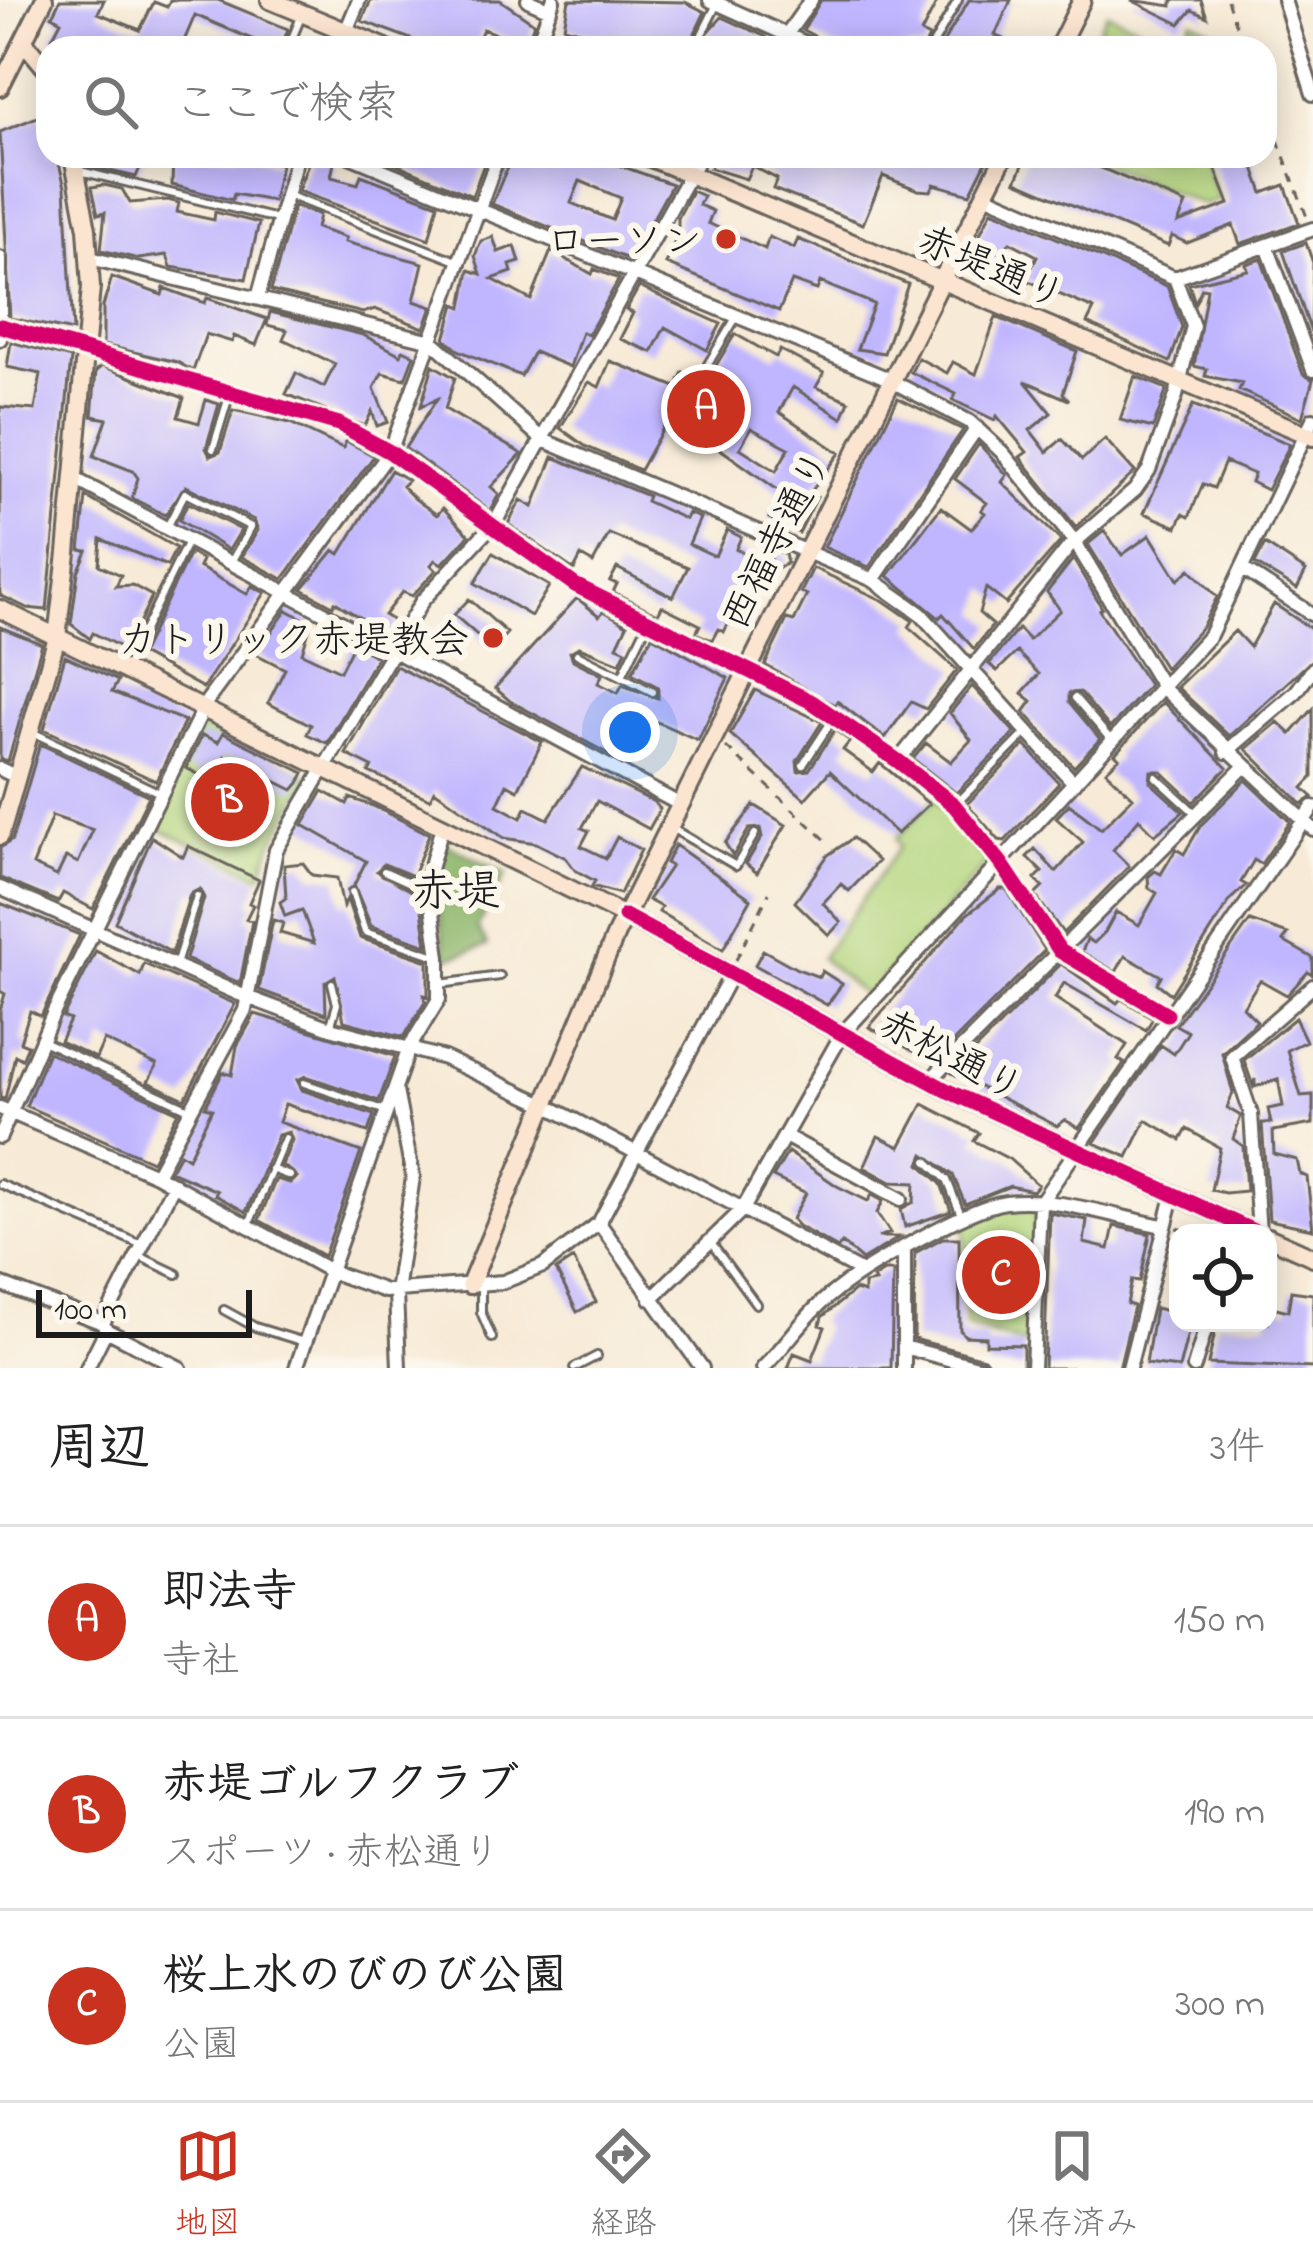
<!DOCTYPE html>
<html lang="ja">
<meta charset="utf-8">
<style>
body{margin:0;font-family:"Indie Flower","Klee One",sans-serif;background:#f2f2f2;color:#222}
.controls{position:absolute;right:36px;bottom:36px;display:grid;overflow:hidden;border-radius:24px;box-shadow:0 6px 30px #0003}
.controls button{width:108px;height:108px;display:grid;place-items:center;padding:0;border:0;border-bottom:3px solid #e0e0e0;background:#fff;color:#222;font:60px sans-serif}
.scale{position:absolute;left:36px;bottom:30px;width:216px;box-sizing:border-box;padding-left:12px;border:6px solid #1c1c1c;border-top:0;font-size:33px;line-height:42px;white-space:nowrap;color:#1c1c1c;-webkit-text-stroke:9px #fbf7ec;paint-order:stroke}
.you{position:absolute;left:630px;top:732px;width:42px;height:42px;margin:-30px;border:9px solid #fff;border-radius:50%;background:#1a73e8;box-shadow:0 0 0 18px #1a73e833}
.badge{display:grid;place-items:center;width:78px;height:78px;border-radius:50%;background:#c8321e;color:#fff;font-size:39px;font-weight:700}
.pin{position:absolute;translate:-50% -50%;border:6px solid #fff;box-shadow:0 3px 12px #0006}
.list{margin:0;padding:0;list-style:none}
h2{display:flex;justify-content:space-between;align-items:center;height:156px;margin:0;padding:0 48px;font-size:51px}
h2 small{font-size:39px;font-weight:400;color:#767676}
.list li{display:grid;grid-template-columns:78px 1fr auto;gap:36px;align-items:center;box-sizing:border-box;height:192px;padding:0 48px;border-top:3px solid #e0e0e0}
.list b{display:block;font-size:45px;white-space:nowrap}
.list p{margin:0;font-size:39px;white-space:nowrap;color:#767676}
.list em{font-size:39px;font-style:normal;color:#767676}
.icon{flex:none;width:66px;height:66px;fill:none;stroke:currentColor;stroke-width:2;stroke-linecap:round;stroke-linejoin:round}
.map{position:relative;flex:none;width:1313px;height:1368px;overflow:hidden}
.search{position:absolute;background:#fff;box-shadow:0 6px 30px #0003;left:36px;right:36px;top:36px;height:132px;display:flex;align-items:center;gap:30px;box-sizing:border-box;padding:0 42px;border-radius:36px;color:#767676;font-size:45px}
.sheet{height:732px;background:#fff}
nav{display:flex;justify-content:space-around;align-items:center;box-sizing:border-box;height:168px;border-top:3px solid #e0e0e0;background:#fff;font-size:33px;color:#767676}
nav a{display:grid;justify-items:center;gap:6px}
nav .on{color:#c8321e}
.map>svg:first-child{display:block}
.green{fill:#b4d67e;stroke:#68794d;stroke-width:3}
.forest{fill:#8fb76d;stroke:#566a44;stroke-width:3}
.building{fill:#c0b5ff;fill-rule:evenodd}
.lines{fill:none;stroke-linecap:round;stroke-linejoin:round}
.lane-casing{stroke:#69645d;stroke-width:12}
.street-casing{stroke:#69645d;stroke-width:18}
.secondary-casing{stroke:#69645d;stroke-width:22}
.path{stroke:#69645d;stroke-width:3;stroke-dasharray:9 9;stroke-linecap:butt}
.lane{stroke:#fff;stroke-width:6}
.street{stroke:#fff;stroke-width:12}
.secondary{stroke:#fce5d0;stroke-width:16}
.cycleway-casing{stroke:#fbf7ec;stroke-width:22}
.cycleway{stroke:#d6006c;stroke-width:15}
.poi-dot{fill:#c8321e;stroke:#fbf7ec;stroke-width:4.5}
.labels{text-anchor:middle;stroke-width:12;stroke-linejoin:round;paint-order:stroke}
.poi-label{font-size:39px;fill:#1c1c1c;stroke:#fbf7ec;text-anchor:end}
.street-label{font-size:39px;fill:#1c1c1c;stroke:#fbf7ec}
.quarter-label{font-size:45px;fill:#1c1c1c;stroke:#fbf7ec}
</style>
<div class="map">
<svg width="1313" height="1368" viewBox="0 0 1313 1368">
<rect width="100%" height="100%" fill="#fbf7ec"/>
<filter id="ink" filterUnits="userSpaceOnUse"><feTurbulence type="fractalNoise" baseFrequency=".00833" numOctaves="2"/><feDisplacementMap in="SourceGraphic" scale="24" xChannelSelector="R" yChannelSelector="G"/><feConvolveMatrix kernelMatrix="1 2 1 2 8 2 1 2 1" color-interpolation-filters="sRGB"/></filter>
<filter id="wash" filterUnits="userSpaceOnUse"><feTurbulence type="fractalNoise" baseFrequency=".004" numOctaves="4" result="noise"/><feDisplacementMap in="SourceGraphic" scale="48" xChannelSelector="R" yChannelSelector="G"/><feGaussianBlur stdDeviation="2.7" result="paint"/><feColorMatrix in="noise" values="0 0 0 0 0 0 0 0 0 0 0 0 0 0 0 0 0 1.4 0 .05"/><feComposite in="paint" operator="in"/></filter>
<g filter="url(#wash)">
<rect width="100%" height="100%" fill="#f7ead6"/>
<path class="green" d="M1107 13 1180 45 1192 20 1212 30 1218 48H1089Z
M1086 156H1209L1205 164 1219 200 1203 205Z
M202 723 310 777 271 846 261 876 153 826Z
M935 799 988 862 866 997 821 958 900 846 896 839Z
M1036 1206 1031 1346 966 1326 965 1225 1006 1208Z"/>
<path class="forest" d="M445 843 506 874 477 928 488 945 446 959 435 874Z"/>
<g id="blocks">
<path class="building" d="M60 0H104L98 13 140 30 154 2 167 7 170 0H218L288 29 281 48H273L195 15 181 48H61L52 38 61 21 52 16Z
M371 0H500L534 23 526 46 483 29 475 48H435L362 21Z
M569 0 685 2 705 12 695 33 700 41 722 17 766 37 760 48H686L669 39 666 48H643L564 27Z
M821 0H938L921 33 929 37 924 48H837L803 30Z
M969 0H1011L995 35 1022 48H940Z
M1131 0 1172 6V0H1201L1207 17 1192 10 1180 24Z
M42 115 48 156H57L65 187 73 331 10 318 0 132Z
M89 156H145L136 177 89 166Z
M173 156H247L281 164 273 201 234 194 232 200 172 185Z
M377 156H487L472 196Z
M512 156 548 167 553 156H593L672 184 630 260 492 204ZM580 181 621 198 612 220 571 203Z
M714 156H989L970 194 934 184 931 191 918 190 883 176 863 224 773 189 777 179 752 166 746 179 710 168Z
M1027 156H1073L1186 204 1178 223 1229 204 1212 160 1250 156 1263 193 1285 185 1299 223 1240 244 1233 225 1187 243 1172 236 1168 246 1016 181Z
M310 158 334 163 331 177 358 184 361 175 438 204 429 239 298 191Z
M104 185 122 189 130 203 168 200 179 203 177 212 214 220 215 212 259 223 246 279 171 267 167 255 139 259 101 250 105 212 98 214 92 187Z
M692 191 703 196 699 205 713 211 708 223 765 249 769 237 794 248 798 239 908 284 884 353 857 349 874 304 820 282 817 290 792 281 779 311 666 264 678 233V218Z
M294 206 319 215 316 228 346 238 345 242 423 263 414 301 432 307 424 328 375 309 363 313 271 291Z
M992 210 1167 286 1182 327 1170 362 1087 323 1094 309 1026 280 1037 256 1010 242 985 276 964 266Z
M493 237 498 252 515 246 520 262 510 265 512 272 492 279 531 300 551 251 592 274 594 269 619 279 588 335 582 332 570 367 534 352 521 376 458 350 445 339 455 304 462 307 469 270 481 274 475 256 481 241Z
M1306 243 1313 263 1311 332 1283 251Z
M1261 259 1303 374 1313 380 1302 418 1239 390 1242 383 1205 376 1207 369 1194 366 1207 289 1202 288 1195 303 1189 284 1248 270 1246 264Z
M112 277 162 295 164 288 205 303 207 298 267 319 256 345 234 336 232 342 206 334 193 371 177 362 103 345V306Z
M639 287 721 324 707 350 665 327 652 352 620 339 633 313 626 310Z
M270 312 363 335 401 355 403 350 414 355 405 379 382 373 374 388 388 422 377 426 372 411 365 426 286 394 296 373 324 387 335 364 283 339 287 330 267 325Z
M996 317 1077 351 1063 393 1069 400 1025 381 1051 413 1030 430 1047 452 1062 439 1082 460 1105 439 1135 472 1076 527 1020 457 1027 452 997 416 995 420 953 400 956 394 911 372 918 358 947 373 953 362 976 374Z
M735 334 776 357 780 350 824 373 816 387 849 401 842 418 793 387 779 412 840 453 810 493 817 497 799 533 769 518 782 493 671 414 640 470 585 446 560 428 589 382 599 387 610 361 676 387 683 372 706 382ZM751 428 789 448 776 471 740 448Z
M11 342 71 358 47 610 27 608 0 595V407L35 410 41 374 7 367Z
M433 365 455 378 445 409 522 454 491 487 499 494 490 511 405 448 437 399 421 406Z
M102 366 184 398 178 417 199 423 206 400 219 404 206 448 210 456 220 452 233 410 290 423 343 448 346 441 374 456 283 579 242 557 258 530 254 520 186 486 165 515 132 498 138 478 133 471 94 456 107 419 92 416 96 371Z
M1135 376 1167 389 1153 428 1120 420Z
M898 398 963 430 869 567 824 547Z
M1193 405 1290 444 1267 490 1251 482 1254 474 1225 462 1214 488 1203 484 1189 517 1183 514 1177 527 1144 513Z
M979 444 1007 475 1002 482 1061 541 1006 604 986 588 979 613 993 625 974 649 943 614 939 618 888 576 941 507 971 529 985 513 981 510 987 503 955 479Z
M553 457 648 496 646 501 685 519 688 513 700 518 689 544 715 556 727 530 741 537 736 549 768 564 775 550 785 554 787 563 776 570 768 591 746 588 724 632 718 629 712 640 696 633 700 625 662 606 658 614 613 592 617 584 610 581 617 568 673 597 688 567 609 534 593 563 581 556 574 570 508 524 521 500 533 507Z
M391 470 408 480 402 486 414 498 437 515 443 508 469 535 442 564 435 560 431 565 436 570 412 596 402 592 384 615 397 623 389 636 335 602 333 606 302 589 334 550 340 554Z
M86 497 176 548 167 566 101 539 99 565 121 575 116 586 132 585 152 596 126 650 93 633 90 639 71 624 78 572 87 551 80 550Z
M188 503 241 530 229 550 179 520Z
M1104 531 1122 555 1150 535 1178 580 1190 569 1217 597 1202 627 1165 668 1088 544Z
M1265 544 1306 571 1297 589 1255 564Z
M190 553 202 560 199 567 247 594 252 586 265 593 203 688 141 654Z
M493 553 549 586 531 616 475 583Z
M1073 559 1102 608 1099 610 1149 685 1110 728 1080 692 1069 693V702L1100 739 1074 767 1024 712 1032 701 1022 693 1039 674 1017 652 997 671 989 664 1018 629 1029 640 1060 610 1047 592Z
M813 568 884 601 913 621 909 627 957 670 926 709 911 702 885 738 837 701 835 705 765 665 787 619 794 621 807 595 801 592Z
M577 598 599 616 604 611 627 625 617 646 626 650 620 663 579 647 570 652 573 660 602 675 598 683 618 693 622 685 658 698V687L632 673 652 636 728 678 698 740 657 722 654 727 645 722 618 759 510 701 495 688Z
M469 599 507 633 493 649 454 615Z
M1274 604 1313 630V659L1229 736 1177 687 1235 631 1250 647Z
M287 610 311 623 302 653 340 671 353 645 377 657 327 743 307 734 311 725 268 703 285 669 256 654Z
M0 627 42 644 8 761 0 759Z
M65 656 118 681 112 692 185 721 156 781 44 729Z
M396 666 542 742 518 790 507 784 497 805 521 818 526 808 548 819 582 767 654 802 660 809 649 829 597 801 582 828 589 831 581 846 606 858 617 837 641 850 620 894 592 886 595 881 575 870 566 858 536 843 504 838 434 790 430 799 369 772 372 767 346 754Z
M972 686 1015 733 956 793 913 759 926 743 951 762 971 740 950 713Z
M755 690 822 722 797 761 798 771 809 770 835 730 850 741 843 750 873 772 880 763 929 804 897 834 830 771 805 799 730 734Z
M1163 702 1227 768 1194 802 1161 771H1151L1150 782 1183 812 1155 835 1139 819 1113 850 1129 866 1063 933 1035 895 1043 887 1035 879 1042 872 1027 857 1035 849 1056 872 1083 842 1056 818 1069 804 1101 829 1133 797 1106 771 1119 758 1115 754Z
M1313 709V777L1303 788 1313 797 1302 804 1246 749 1278 722 1291 734Z
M223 733 304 773 299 783 293 790 225 756 218 773 206 768 202 776 186 768 202 735 218 742Z
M40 744 149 796 93 909 63 893 58 902 0 878V848L12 840ZM52 816 93 830 78 863 66 857 57 876 33 865Z
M1025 745 1059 783 1005 841 999 840 967 804Z
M1246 780 1290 822 1261 864 1254 860 1241 882 1246 885 1231 899 1171 994 1157 983 1161 976 1125 956 1116 972 1082 952 1087 939 1094 943 1105 932 1116 912 1139 925 1157 893 1149 888 1148 877 1155 871 1161 874 1176 849 1184 854 1201 825Z
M323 791 347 804 350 798 373 806 429 834 413 876 384 864 377 871 420 896 427 945 371 926 354 885 366 861 303 825Z
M754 805 786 825 757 873 746 864 762 837 760 828 749 829 733 856 725 843Z
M152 837 183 857 188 846 259 880 249 903 253 905 246 919 252 921 240 983 186 959 204 898 200 889 190 894 172 953 115 922Z
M853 838 878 861 849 891 841 884 823 903 841 922 829 935 795 902 828 855Z
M675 845 751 899 723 949 659 912 661 907 648 900 671 866 666 863Z
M303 863 312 875 337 878 343 907 347 899 360 938 428 961V996L424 995 425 1002 404 1037 344 1021 335 976 325 982 326 1014 259 990 273 920 283 923 280 933 314 943 302 910 285 916 280 902 286 898 284 865Z
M1000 889H1006L1045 950 933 1062 869 1027 966 915Z
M0 903 80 935 41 1016 30 1011 20 1042 28 1045 22 1059 15 1055 5 1099 0 1098V1010L5 994 0 991Z
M1250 921 1288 934 1283 941 1313 958V975L1308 972 1287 995 1260 980 1243 1007 1257 1021 1222 1053 1233 1093 1227 1108 1241 1116 1233 1139 1243 1146 1246 1191 1225 1193 1211 1190 1220 1148 1187 1129 1181 1140 1146 1120 1128 1157 1094 1143 1161 1045 1174 1054 1188 1032 1176 1025Z
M763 950 797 969 819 977 822 971 842 984 827 1005 755 965Z
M96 951 140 975 144 964 235 1004 185 1099 148 1082 157 1065 104 1040 96 1058 60 1041 70 1020 63 1017Z
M1061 964 1117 1003 1121 999 1153 1018 1146 1030 1064 983 1055 998 1127 1045 1118 1059 1124 1063 1079 1128 1065 1120 1057 1126 952 1073Z
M255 1014 395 1056 379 1101 306 1076 297 1080 302 1090 374 1115 368 1132 285 1104 279 1122 361 1152 324 1256 259 1220 276 1179 290 1183 297 1177 282 1165 292 1140 289 1132 278 1135 246 1212 215 1195 217 1191 170 1171 180 1153 188 1158 212 1109 205 1107 223 1072 232 1075 237 1046Z
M1295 1018 1306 1041 1287 1050 1301 1096 1313 1095V1124L1273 1131 1274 1154 1297 1160 1300 1174 1307 1177 1313 1229 1269 1220 1262 1123H1271L1268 1109 1283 1106 1278 1079 1255 1087V1079L1253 1086 1244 1060Z
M48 1052 178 1112 152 1161 26 1106Z
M923 1104 979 1133 974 1141 1009 1159 1038 1185 1033 1191 1010 1186 965 1204 953 1175 924 1154 920 1164 941 1184 951 1211 905 1227 901 1209 914 1202 915 1183 891 1182 864 1167 878 1136 900 1147Z
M788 1152 837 1186 868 1201 872 1195 883 1201 877 1213 890 1233 878 1237H900L862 1260 842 1243 838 1248 798 1226 792 1219 806 1193 773 1177Z
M1050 1213 1087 1220 1084 1243 1109 1249 1114 1226 1150 1234 1140 1281 1132 1280 1127 1304 1134 1306 1119 1368H1044Z
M943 1238H959L960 1330 965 1336 986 1337V1344L1023 1345V1368L991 1367 984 1358 914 1339 915 1253Z
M573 1259 596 1302 577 1312 556 1270Z
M884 1271H893L891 1368H788L794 1353 812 1360 825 1327 820 1325 822 1317 855 1290 864 1293V1284L875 1282 873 1278Z
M1291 1291 1313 1294V1368L1208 1364 1217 1323H1268V1306L1288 1311Z
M1155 1308 1176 1313 1173 1323H1196L1194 1330 1189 1329 1179 1368 1146 1364Z"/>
</g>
</g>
<g filter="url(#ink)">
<use href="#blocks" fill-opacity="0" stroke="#69645d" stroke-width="3"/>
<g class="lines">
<g class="lane-casing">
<path id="lane" d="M702 34 716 6
M288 48 301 17
M931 48 958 0
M80 171 277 219
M287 195 457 261
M708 364 737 316
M213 449 230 393
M167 527 185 493 251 527 231 562
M577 654 653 692
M126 667 189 539
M622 676 649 620
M1075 698 1111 740
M34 733 162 794
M803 765 833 719
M1156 777 1195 813
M957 803 1027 732
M673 829 736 866 755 834
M384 871 426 890
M352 892 365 932 436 956
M176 965 197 896
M440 984 500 976
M330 1028 337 1004 332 983
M45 1042 191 1110
M304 1083 386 1111
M927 1161 947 1180 961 1215
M271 1169 290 1176
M0 1184 140 1244
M249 1224 285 1138
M711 1243 756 1304
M139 1256 177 1274
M481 1284V1312L492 1338
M224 1310 255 1327 304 1342
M574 1368 597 1356"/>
</g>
<g class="street-casing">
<path id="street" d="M528 0 550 10
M710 0 816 48
M1284 0 1313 94
M339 48 359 0
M536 48 553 0
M777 48 811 0
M349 156 882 376 970 422 1003 453 1075 542 1163 688 1313 829
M985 195 1175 278 1313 229
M1267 246 1313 370
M0 258V339
M90 258 432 341 543 440 873 580 921 614 1074 783
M258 298 297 156
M1 326 339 424 390 452 575 585 812 702 898 761 954 805 1001 863 1060 951 1167 1014
M73 478 679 804
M1243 569 1313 615
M873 580 977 428
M1226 752 1296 692 1313 669
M898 761 1069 547 1135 490 1149 470 1176 396 1193 326 1175 278
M0 769 17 777
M0 888 239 994 330 1028 444 1058 544 1104 862 1272
M929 1081 1244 767
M396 1091 413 1177 396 1292 399 1368
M0 1108 156 1175 332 1272 385 1291 503 1282 543 1266 599 1223 732 973
M785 1136 901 1199
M0 1137 53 1014 207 701 390 452 498 156
M156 1175 245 1010 276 850 422 601 496 521 700 156
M599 1223 702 1368
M1259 1233 1251 1114 1232 1057 1313 986
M0 1284 103 1323 106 1330 180 1368
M651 1299 743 1209 842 1034 1210 635 1313 419
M103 1323 174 1184
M904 1347 981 1368
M1194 1367 1207 1323
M87 1368 106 1330
M296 1368 409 1048 439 999V957L428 876 442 827
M763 1368C787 1344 807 1313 833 1293 864 1268 968 1207 1006 1202 1056 1196 1115 1217 1163 1226
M904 1368V1251
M1033 1368 1040 1203 1313 807
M1129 1368 1173 1196"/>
</g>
<g class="secondary-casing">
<path id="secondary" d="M270 0 386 48
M25 43 48 71
M1058 48 1082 0
M0 87 44 0
M646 156 1313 437
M0 609 625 916 950 1092 1258 1233
M0 836 57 637 67 553 91 287 87 229 73 156
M1268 1237 1313 1257
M470 1285 616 934 1004 156"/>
</g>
<path class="path" d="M1227 0 1244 48
M1265 106 1307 217
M726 747 830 844
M736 960 769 893
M1177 1228 1198 1233"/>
<use href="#lane" class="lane"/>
<use href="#street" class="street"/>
<use href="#secondary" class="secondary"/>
<g class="cycleway-casing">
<path id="cycleway" d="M1 326 339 424 390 452 575 585 812 702 898 761 954 805 1001 863 1060 951 1167 1014
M625 916 950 1092 1258 1233"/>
</g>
<use href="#cycleway" class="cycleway"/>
</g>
</g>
<g class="poi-dot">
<circle cx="726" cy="239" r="12"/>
<circle cx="493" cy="638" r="12"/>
</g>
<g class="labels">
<g class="poi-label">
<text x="702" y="253">ローソン</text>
<text x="469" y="652">カトリック赤堤教会</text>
</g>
<g class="street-label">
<text transform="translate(992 266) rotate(23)" y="14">赤堤通り</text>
<text transform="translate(775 539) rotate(-63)" y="14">西福寺通り</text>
<text transform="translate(952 1054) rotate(27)" y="14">赤松通り</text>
</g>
<g class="quarter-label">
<text x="456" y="905">赤堤</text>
</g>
</g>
</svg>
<div class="controls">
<button><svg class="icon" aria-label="locate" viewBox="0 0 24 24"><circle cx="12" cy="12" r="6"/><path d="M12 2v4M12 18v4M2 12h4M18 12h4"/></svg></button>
</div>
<div class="scale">100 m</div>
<div class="you"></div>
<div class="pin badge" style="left:706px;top:409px">A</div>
<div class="pin badge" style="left:230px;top:802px">B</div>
<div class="pin badge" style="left:1001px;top:1275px">C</div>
<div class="search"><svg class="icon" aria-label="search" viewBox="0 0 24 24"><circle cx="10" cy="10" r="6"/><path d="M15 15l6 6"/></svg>ここで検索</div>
</div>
<section class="sheet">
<h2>周辺<small>3件</small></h2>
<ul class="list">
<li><span class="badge">A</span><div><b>即法寺</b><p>寺社</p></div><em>150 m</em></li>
<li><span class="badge">B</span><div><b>赤堤ゴルフクラブ</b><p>スポーツ · 赤松通り</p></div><em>190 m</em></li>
<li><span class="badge">C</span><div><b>桜上水のびのび公園</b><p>公園</p></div><em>300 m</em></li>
</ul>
</section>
<nav>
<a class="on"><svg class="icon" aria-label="map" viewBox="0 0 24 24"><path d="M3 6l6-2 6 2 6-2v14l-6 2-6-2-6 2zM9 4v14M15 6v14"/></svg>地図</a>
<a><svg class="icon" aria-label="directions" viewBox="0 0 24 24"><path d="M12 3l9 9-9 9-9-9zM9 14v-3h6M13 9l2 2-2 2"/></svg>経路</a>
<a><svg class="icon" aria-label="saved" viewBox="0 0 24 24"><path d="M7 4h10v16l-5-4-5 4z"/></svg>保存済み</a>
</nav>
